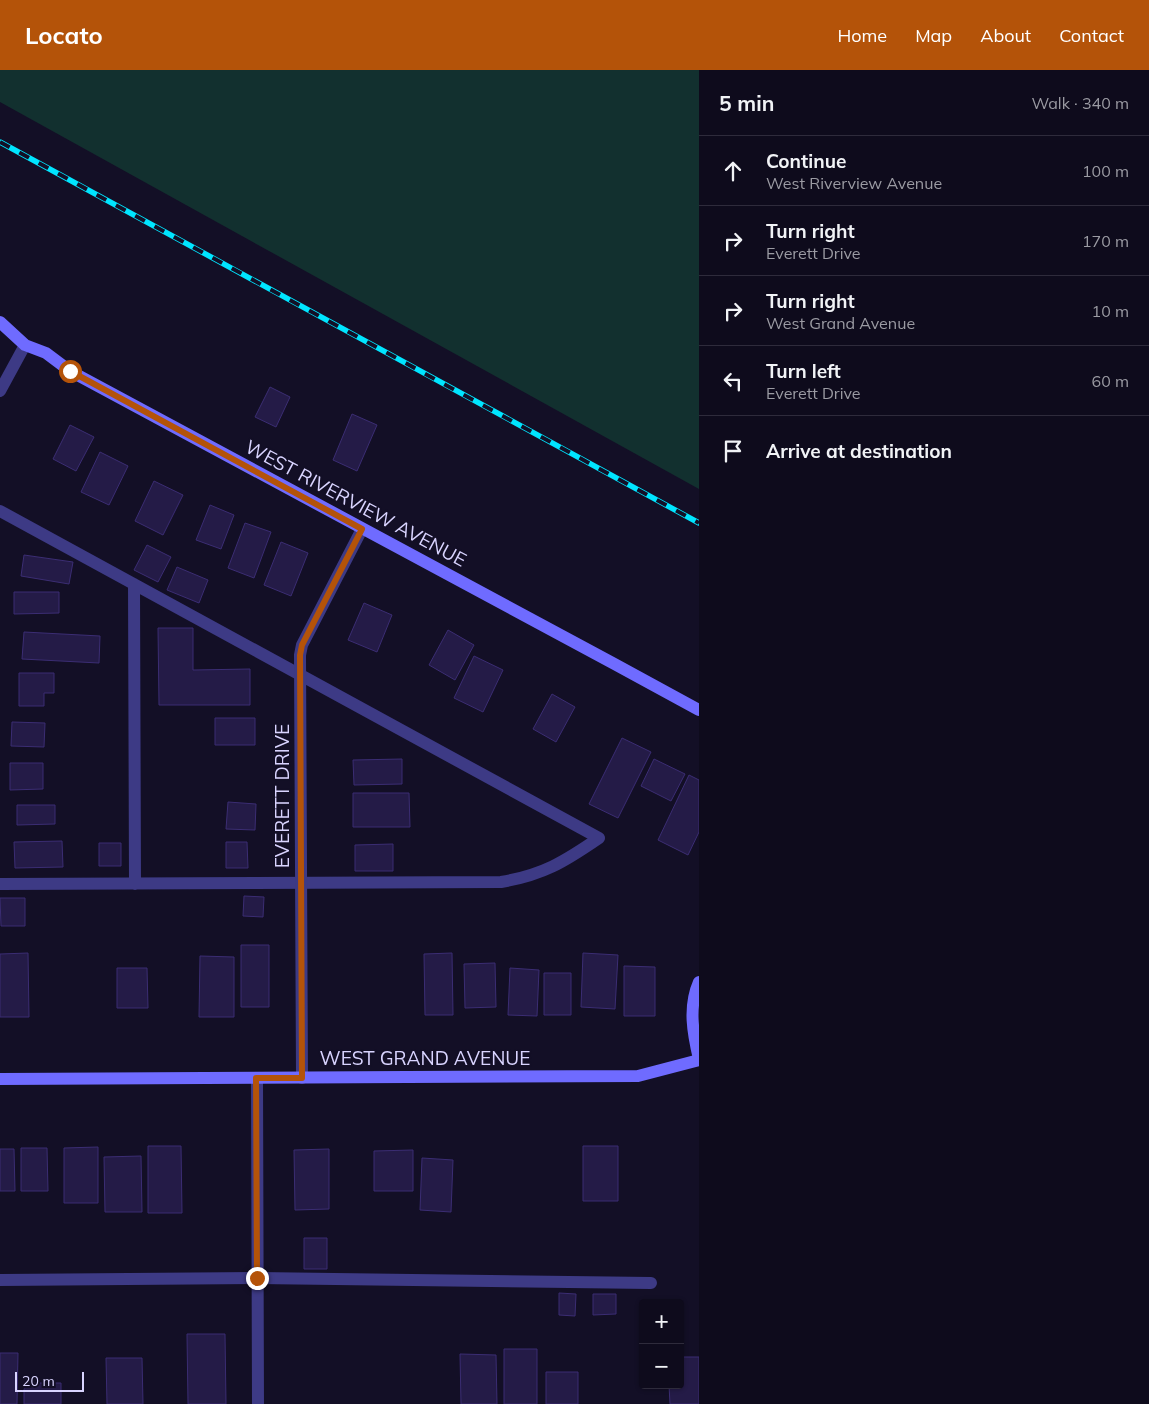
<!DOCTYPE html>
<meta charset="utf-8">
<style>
body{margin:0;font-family:Mulish,sans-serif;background:#171425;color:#f1f3f6}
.controls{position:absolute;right:15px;bottom:15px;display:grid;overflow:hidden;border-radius:5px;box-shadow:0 1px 4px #0004}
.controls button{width:45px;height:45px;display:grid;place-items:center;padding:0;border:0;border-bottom:1px solid #2e2b3b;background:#0e0b1c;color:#f1f3f6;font:25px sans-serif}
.scale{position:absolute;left:15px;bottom:12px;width:69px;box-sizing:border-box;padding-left:5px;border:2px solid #d9d4ff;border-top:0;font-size:14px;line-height:18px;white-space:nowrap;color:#d9d4ff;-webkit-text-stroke:4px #130f26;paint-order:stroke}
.stop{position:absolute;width:15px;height:15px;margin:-11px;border:4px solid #b45309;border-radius:50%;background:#fff}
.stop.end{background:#b45309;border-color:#fff;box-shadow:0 1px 5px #0008}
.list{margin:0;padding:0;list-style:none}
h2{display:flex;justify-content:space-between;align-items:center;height:65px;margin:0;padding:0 20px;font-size:21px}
h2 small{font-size:16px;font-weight:400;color:#9b9ba3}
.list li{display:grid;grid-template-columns:32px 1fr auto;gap:15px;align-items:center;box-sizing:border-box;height:70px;padding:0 20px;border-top:1px solid #2e2b3b}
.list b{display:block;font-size:19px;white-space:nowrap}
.list p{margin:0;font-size:16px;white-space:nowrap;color:#9b9ba3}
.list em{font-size:16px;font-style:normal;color:#9b9ba3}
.icon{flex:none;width:28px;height:28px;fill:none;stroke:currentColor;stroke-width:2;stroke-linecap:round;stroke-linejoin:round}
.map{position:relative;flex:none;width:699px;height:1334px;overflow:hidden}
header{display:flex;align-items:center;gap:30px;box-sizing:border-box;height:70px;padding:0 25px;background:#b45309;color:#fff}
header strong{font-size:24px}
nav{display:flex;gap:28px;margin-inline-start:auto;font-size:18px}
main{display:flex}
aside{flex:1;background:#0e0b1c}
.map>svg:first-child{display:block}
.green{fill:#12302f}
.building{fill:#241b47;stroke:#3b2d73}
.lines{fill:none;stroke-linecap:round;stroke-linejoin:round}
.lane{stroke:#3d3a85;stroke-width:12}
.street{stroke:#3d3a85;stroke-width:12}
.secondary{stroke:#6f6bff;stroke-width:12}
.rail-casing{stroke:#00e5ff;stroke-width:5.5}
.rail{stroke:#130f26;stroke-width:4;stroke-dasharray:11;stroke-linecap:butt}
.route{stroke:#b45309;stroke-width:6}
.labels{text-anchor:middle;stroke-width:4;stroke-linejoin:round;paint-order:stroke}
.street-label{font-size:19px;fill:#d9d4ff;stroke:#130f26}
</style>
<header>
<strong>Locato</strong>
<nav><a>Home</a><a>Map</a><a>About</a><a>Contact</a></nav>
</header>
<main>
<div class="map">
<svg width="699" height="1334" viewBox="0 0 699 1334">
<rect width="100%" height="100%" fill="#130f26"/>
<path class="green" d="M0 0H699V419L0 32Z"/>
<path class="building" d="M270 317 290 327 276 357 255 347Z
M352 344 377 355 357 401 333 390Z
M70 355 94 367 76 401 53 389Z
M100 382 128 396 109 435 81 422Z
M154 411 183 425 163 465 135 451Z
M210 435 234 445 221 479 196 470Z
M245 453 271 462 254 508 228 498Z
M281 472 308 483 291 526 264 515Z
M147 475 171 487 158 512 134 500Z
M24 485 73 492 69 514 21 506Z
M177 497 208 510 199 533 167 520Z
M14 522H59V543L14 544Z
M364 533 392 545 377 582 348 570Z
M158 558H193V600L250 599V635H159Z
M448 560 474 575 455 610 429 595Z
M24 562 100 566 99 593 22 589Z
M474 586 503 600 483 642 454 628Z
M19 603H54V623H44V636H19Z
M552 624 575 637 556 672 533 659Z
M215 648H255V675H215Z
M12 652 45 653 44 677 11 676Z
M622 668 651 682 618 748 589 734Z
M402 689V714L354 715 353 690Z
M654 689 685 704 671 731 641 716Z
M10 693H43V719L10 720Z
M689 705 699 710V762L688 785 658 770Z
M353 723H409L410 757H353Z
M228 732 256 734 255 760 226 759Z
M17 735H55V754L17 755Z
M62 771 63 797 15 798 14 772Z
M226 772H247L248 798H226Z
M99 773H121V796H99Z
M393 774V801H355V775Z
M244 826 264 827 263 847 243 846Z
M0 828H25V856H1Z
M241 875H269V937H241Z
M28 883 29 947H0V884Z
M452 883 453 945H425L424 884Z
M583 883 618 885 615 939 581 937Z
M200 886 234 887V947H199Z
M495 893 496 937 465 938 464 894Z
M624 896 655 897V946H624Z
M117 898H147L148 938H117Z
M510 898 539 900 537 946 508 945Z
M544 903H571V945H544Z
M148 1076H181L182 1143H148Z
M583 1076H618V1131H583Z
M98 1077V1133H64V1078Z
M21 1078H47L48 1121H21Z
M0 1079H14L15 1121H0Z
M329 1079V1139L295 1140 294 1080Z
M413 1080V1121H374V1081Z
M141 1086 142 1142H105L104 1087Z
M422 1088 453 1090 451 1142 420 1140Z
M304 1168H327V1199H304Z
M559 1223 576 1224 575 1246 559 1245Z
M593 1224H616V1244L593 1245Z
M187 1264H225L226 1334H188Z
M504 1279H537V1334H504Z
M0 1283H18L17 1334H0Z
M460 1284 496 1285 497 1334H461Z
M680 1287H699V1334H670L669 1315H680Z
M106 1288H142L143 1334H107Z
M546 1302H578V1334H546Z
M24 1313H61V1334H24Z"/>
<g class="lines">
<path class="lane" d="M0 441 599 768C564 792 543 805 501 812L0 814
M134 514 135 814
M0 1210 257 1208 651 1213"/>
<path class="street" d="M0 321 25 275
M257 1008 258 1334
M302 1008 300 585 302 575 362 459"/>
<path class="secondary" d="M0 252 25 275 46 283 70 301C280 414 490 526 699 640
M699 912C688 937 693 963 699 989
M0 1009 638 1006 699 990"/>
<g class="rail-casing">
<path id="rail" d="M0 72 699 453"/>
</g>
<use href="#rail" class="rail"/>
</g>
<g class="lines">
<path class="route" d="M70 301 362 459 302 575 300 585 302 1008H256L257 1208"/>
</g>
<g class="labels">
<g class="street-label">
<text transform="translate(356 433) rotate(28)" y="7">WEST RIVERVIEW AVENUE</text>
<text transform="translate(282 726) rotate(-90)" y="7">EVERETT DRIVE</text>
<text x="425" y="995">WEST GRAND AVENUE</text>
</g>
</g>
</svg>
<div class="controls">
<button>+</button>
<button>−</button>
</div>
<div class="scale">20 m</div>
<div class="stop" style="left:70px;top:301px"></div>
<div class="stop end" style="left:257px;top:1208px"></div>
</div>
<aside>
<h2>5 min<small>Walk · 340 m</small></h2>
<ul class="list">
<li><svg class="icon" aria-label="ahead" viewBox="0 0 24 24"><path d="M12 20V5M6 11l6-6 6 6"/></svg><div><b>Continue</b><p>West Riverview Avenue</p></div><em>100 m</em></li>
<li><svg class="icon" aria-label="right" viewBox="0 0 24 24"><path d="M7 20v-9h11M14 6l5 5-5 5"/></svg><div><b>Turn right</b><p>Everett Drive</p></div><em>170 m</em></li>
<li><svg class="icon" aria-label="right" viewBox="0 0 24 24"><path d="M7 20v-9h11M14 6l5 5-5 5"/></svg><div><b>Turn right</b><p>West Grand Avenue</p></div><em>10 m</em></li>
<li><svg class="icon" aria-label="left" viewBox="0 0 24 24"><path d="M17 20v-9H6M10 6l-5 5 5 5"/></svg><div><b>Turn left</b><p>Everett Drive</p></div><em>60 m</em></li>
<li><svg class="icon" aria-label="arrive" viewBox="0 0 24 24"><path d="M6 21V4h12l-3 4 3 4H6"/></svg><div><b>Arrive at destination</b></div></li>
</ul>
</aside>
</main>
